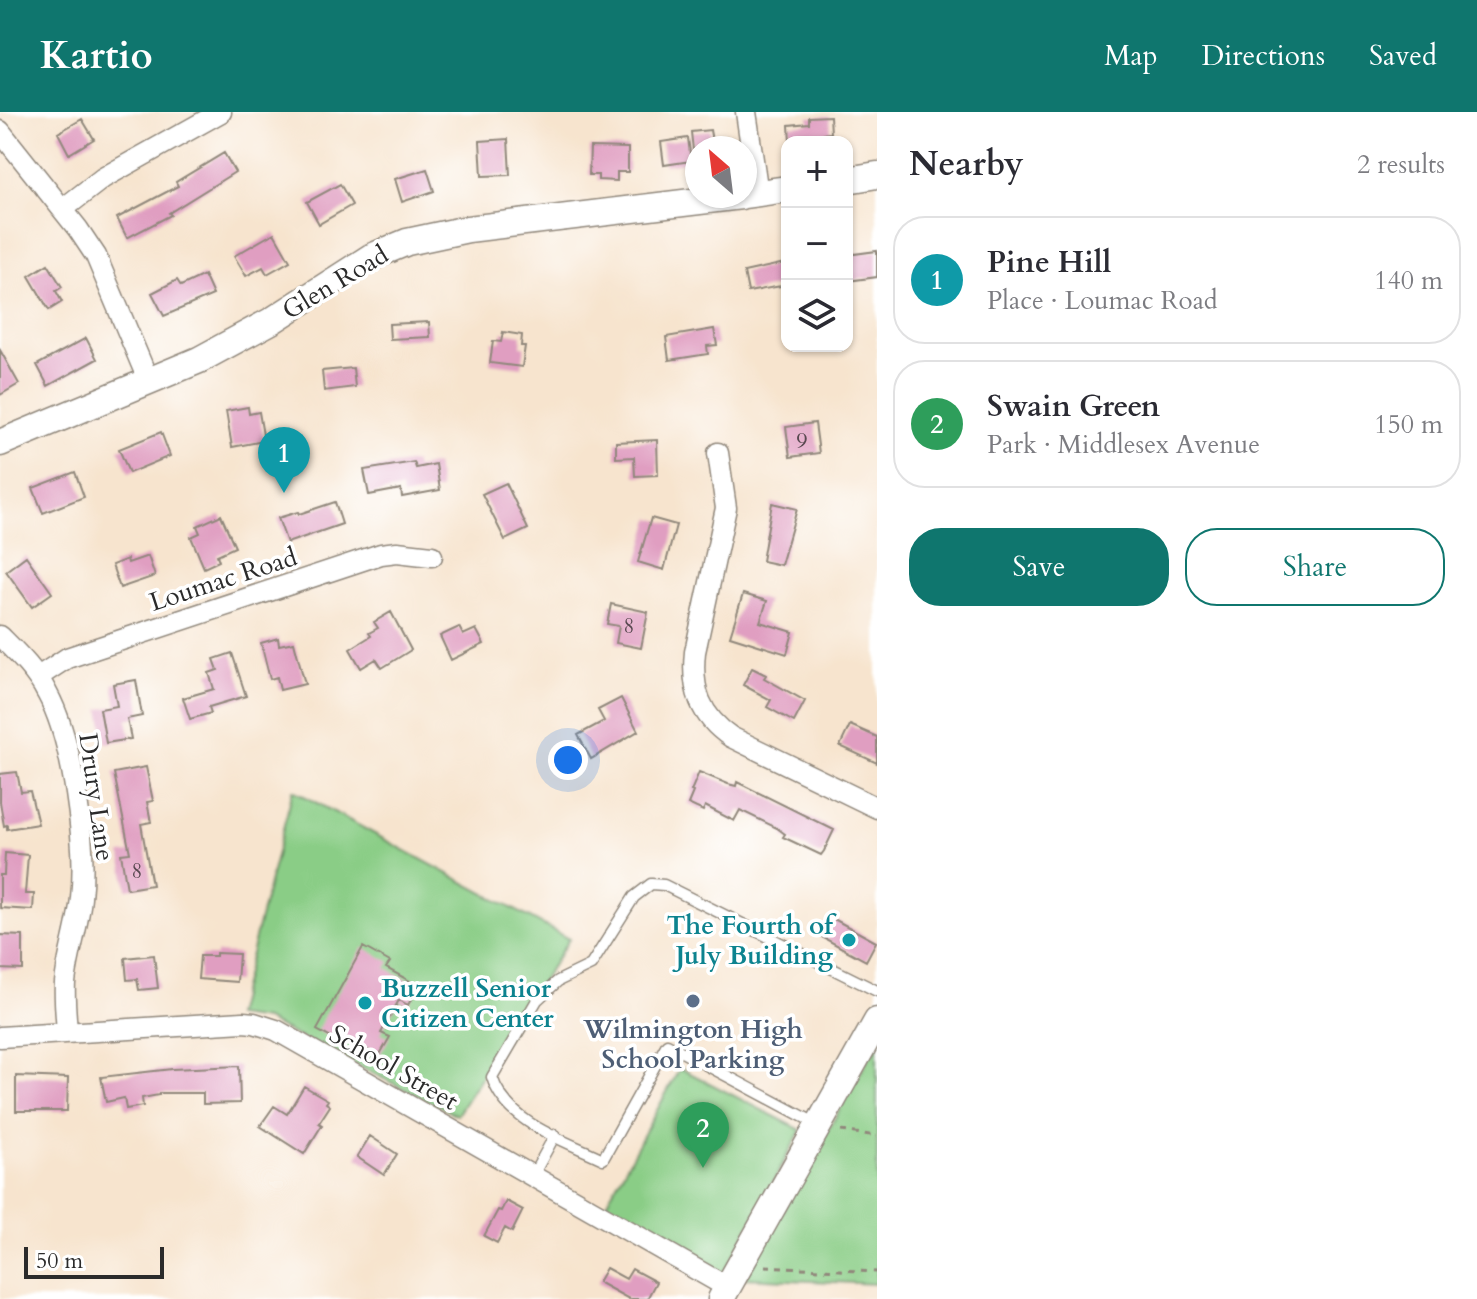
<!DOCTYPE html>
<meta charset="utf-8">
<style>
body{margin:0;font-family:Cardo,serif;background:#f2f2f3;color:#2b2b33}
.controls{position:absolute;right:24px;top:24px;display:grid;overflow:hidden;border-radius:16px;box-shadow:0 2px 6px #0004}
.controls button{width:72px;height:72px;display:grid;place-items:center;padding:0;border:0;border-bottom:2px solid #e1e1e2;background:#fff;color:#2b2b33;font:40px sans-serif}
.compass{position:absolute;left:685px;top:24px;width:72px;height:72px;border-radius:50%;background:#fff;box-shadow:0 2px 6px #0004;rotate:332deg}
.scale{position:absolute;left:24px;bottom:20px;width:140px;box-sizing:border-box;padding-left:8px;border:4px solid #2b2b2b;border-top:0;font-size:22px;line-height:28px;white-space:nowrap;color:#2b2b2b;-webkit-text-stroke:6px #fff;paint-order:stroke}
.you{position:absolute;left:568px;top:648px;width:28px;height:28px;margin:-20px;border:6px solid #fff;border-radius:50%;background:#1a73e8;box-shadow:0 0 0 12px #1a73e833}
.badge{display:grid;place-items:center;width:52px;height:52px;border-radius:50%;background:#0f766e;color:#fff;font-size:26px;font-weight:700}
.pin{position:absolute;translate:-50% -66px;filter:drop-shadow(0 2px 4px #0008)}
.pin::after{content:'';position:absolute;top:42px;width:28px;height:24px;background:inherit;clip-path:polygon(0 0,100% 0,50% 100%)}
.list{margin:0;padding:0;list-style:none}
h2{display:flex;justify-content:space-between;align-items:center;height:104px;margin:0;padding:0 32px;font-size:34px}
h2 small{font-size:26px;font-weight:400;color:#7c7c81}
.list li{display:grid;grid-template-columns:52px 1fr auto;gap:24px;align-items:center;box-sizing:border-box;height:128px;margin:0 16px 16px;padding:0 16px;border:2px solid #e1e1e2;border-radius:32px}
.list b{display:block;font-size:30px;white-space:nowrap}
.list p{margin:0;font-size:26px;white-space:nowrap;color:#7c7c81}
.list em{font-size:26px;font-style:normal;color:#7c7c81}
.actions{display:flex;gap:16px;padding:24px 32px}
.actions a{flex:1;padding:18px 0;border:2px solid #0f766e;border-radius:32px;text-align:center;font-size:28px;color:#0f766e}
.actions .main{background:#0f766e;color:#fff}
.icon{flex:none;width:44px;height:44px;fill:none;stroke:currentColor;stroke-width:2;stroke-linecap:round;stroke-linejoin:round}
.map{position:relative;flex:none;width:877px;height:1187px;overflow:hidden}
header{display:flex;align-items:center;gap:48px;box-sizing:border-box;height:112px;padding:0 40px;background:#0f766e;color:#fff}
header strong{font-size:38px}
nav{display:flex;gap:44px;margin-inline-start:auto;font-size:28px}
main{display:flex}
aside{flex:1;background:#fff}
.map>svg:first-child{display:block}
.green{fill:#8acd86;stroke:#5a7c58;stroke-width:2}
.building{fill:#e09ec1}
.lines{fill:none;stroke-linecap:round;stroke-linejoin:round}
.service-casing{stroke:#91887c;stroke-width:13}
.minor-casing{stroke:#91887c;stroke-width:23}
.tertiary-casing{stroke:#91887c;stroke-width:29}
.path{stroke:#91887c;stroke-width:3;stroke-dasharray:6 6;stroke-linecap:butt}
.service{stroke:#fff;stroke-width:10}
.minor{stroke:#fff;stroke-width:20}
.tertiary{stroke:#fff;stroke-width:26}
.culture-dot{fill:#0f9aa8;stroke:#fff;stroke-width:3}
.service-dot{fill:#5c6f8a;stroke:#fff;stroke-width:3}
.labels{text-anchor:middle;stroke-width:7;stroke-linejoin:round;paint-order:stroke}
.number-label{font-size:22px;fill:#584850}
.street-label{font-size:26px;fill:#2b2b2b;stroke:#fff}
.culture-label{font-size:26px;font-weight:bold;fill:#0d838f;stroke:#fff;text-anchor:end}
.service-label{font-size:26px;font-weight:bold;fill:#4e5e75;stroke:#fff}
</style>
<header>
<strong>Kartio</strong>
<nav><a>Map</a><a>Directions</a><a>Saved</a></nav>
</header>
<main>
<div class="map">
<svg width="877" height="1187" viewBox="0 0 877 1187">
<rect width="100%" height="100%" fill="#fff"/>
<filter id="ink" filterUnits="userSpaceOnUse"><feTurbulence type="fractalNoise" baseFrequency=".0125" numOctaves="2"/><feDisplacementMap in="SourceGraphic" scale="16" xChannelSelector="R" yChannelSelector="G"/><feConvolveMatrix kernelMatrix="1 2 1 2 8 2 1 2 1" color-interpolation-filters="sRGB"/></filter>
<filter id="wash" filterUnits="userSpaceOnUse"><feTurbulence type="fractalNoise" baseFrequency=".006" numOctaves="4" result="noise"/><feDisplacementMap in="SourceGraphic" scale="32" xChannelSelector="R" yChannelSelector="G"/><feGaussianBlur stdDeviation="1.8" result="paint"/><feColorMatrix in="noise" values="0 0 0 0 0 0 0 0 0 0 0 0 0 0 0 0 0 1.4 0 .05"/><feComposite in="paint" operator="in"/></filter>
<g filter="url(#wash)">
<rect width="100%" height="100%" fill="#f7e4ce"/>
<path class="green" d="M293 678 569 827 457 1003 265 908 235 904Z
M877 931V1172L745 1166Z
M680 956 801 1018 723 1163 604 1095Z"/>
<g id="blocks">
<path class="building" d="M830 4 831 21 822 22V30H790L789 13 809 11V5Z
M82 7 94 27 69 42 58 21Z
M710 18 713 35 693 38 691 20Z
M688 26 691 49 664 53 661 30Z
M508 27 510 63 482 64 480 29Z
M590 35 628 36V60H617V69L598 68V63H589Z
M224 41 235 60 169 101 171 103 127 126 117 106 178 74 176 70Z
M427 57 434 79 402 90 395 67Z
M340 72 352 93 319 112 307 90Z
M274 121 290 149 267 162 263 155 246 164 234 144Z
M877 139V165L847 169V143Z
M785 151 787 173 748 180 744 160Z
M48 152 62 175 56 179 62 190 49 198 29 164Z
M204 163 213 183 164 204 152 181 177 168 181 174Z
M429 210 430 225 390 227 389 212Z
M714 217 717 233 707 234 708 242 669 248 666 225Z
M503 220 522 223 521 234H525L522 255 490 251 493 229 501 230Z
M86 226 97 247 48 274 37 253Z
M0 238 19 272 0 283Z
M353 256 355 275 324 279 322 259Z
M248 295 249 302 259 300 264 329 232 335 226 299Z
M815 311 819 341 790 345 786 315Z
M161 320 170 344 129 361 119 337Z
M657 328 658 363 635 364 634 345 616 346V330Z
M414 350 416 356 436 352 440 378 402 385 401 377 369 383 364 358Z
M75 360 84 385 43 401 33 376Z
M506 371 528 417 505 428 482 382Z
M335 390 342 412 287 431 278 406 298 400 299 402Z
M772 391 797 397 781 453 762 449Z
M221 403 235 435 217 443 219 449 204 456 191 425 200 421 197 414Z
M651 406 676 413 664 458 638 450Z
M26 444 52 481 32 495 6 459Z
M148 444 155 464 120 476 112 453 127 447 128 451Z
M743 482 767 489 760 510 793 520 787 542 730 524Z
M611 492 648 500 641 536 616 531 619 514 607 512Z
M391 500 411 538 382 556 376 547 361 556 350 537 371 524 369 521 378 516 374 510Z
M459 515 463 523 476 517 484 532 451 548 440 524Z
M278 526 279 533 294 530 305 572 280 578 277 565 270 567 261 531Z
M232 541 246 584 209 595 211 601 190 607 183 586 214 577 209 561 218 558 214 547Z
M752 556 766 563 764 566 805 589 794 610 767 595 771 588 743 573Z
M136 568 142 604 127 607 131 627 106 631 100 597 117 594 113 572Z
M621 586 638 619 591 647 578 623 604 609 598 598Z
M850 613 877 625V651L840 634Z
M146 655 153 689 147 690 151 710 141 712 152 773 127 777 121 742 130 741 114 661Z
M17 660 21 680 30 679 38 712 7 717V713L4 714 0 690V662Z
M699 660 728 672 736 674 737 670 834 718 824 739 821 743 783 725 785 722 777 716 740 698 734 709 705 694 703 699 688 692 693 680 691 679Z
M5 741 28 743 25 782H34L33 798 0 796V763H4Z
M832 806 876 830 866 849 822 825Z
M0 823 23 824V858L0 857Z
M363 835 390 850 386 856 419 874 408 893 399 888 381 921 390 925 379 944 347 927 344 933 317 918Z
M216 841 239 842 237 870 198 867 200 844H216Z
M154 843 158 876 139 878 137 867 127 868 125 846Z
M239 954 240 991 203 992V981H159V983L142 986 143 994 126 997 124 986 106 990 101 965 172 957Z
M16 964 68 966 67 999H16Z
M304 974 328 988 326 991 330 994 319 1011 322 1013 304 1042 260 1014 274 994 287 1002Z
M370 1024 397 1042 384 1063 357 1045Z
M506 1089 523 1098 512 1120 505 1116 497 1131 484 1124 498 1098 501 1099Z
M606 1156 626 1167 632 1157 656 1170 647 1187H629L598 1170Z"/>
</g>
</g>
<g filter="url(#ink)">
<use href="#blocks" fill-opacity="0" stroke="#91887c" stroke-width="2"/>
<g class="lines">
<g class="service-casing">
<path id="service" d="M817 1012 667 932 603 1047C564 1028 506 1011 492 965L537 888 558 869 591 853 634 785 651 772 664 773 877 879
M532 1065 555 1023"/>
</g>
<g class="minor-casing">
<path id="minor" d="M746 0 758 82
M0 19 78 117 96 144 149 270
M63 97 103 66 221 0
M718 341 726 396 695 540C691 577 700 604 731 625L877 696
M0 524C17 541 36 559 47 581 73 628 87 733 81 786 78 815 68 842 65 871 64 887 66 904 67 920
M38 565 67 546 381 442 397 440 432 444
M0 925 243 910 254 911 276 918 727 1175"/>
</g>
<g class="tertiary-casing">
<path id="tertiary" d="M847 68 877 63
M745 83 787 77
M0 331 199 248 273 208 371 145 407 130 468 117 741 84
M721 1187 877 909"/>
</g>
<path class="path" d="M841 1019 877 1024
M765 1154 877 1160"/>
<use href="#service" class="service"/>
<use href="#minor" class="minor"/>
<use href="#tertiary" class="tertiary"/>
</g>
</g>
<g class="culture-dot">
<circle cx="849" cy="828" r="8"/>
<circle cx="365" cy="891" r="8"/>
</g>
<circle class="service-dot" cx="693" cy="889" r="8"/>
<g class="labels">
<g class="number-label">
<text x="802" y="336">9</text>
<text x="629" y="521">8</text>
<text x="137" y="766">8</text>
</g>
<g class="street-label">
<text transform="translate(335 170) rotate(-31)" y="9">Glen Road</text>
<text transform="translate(223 467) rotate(-18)" y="9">Loumac Road</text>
<text transform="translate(97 685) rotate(82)" y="9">Drury Lane</text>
<text transform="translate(394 955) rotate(30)" y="9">School Street</text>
</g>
<g class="culture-label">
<text x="833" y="822">The Fourth of<tspan x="833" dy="30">July Building</tspan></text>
<text x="381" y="885" text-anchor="start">Buzzell Senior<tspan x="381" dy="30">Citizen Center</tspan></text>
</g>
<g class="service-label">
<text x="693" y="926">Wilmington High<tspan x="693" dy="30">School Parking</tspan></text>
</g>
</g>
</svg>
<div class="controls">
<button>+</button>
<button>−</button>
<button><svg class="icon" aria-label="layers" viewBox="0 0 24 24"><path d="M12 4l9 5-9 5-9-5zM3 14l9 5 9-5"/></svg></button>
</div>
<svg class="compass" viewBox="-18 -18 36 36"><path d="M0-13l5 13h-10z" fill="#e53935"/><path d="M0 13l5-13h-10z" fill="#7c7c81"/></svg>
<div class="scale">50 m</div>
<div class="you"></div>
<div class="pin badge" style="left:284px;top:381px;background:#0f9aa8">1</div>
<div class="pin badge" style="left:703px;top:1056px;background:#2e9e5b">2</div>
</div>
<aside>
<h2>Nearby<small>2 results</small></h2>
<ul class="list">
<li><span class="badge" style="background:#0f9aa8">1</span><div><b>Pine Hill</b><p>Place · Loumac Road</p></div><em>140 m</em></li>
<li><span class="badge" style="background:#2e9e5b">2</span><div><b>Swain Green</b><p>Park · Middlesex Avenue</p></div><em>150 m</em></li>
</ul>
<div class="actions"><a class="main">Save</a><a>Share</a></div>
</aside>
</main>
